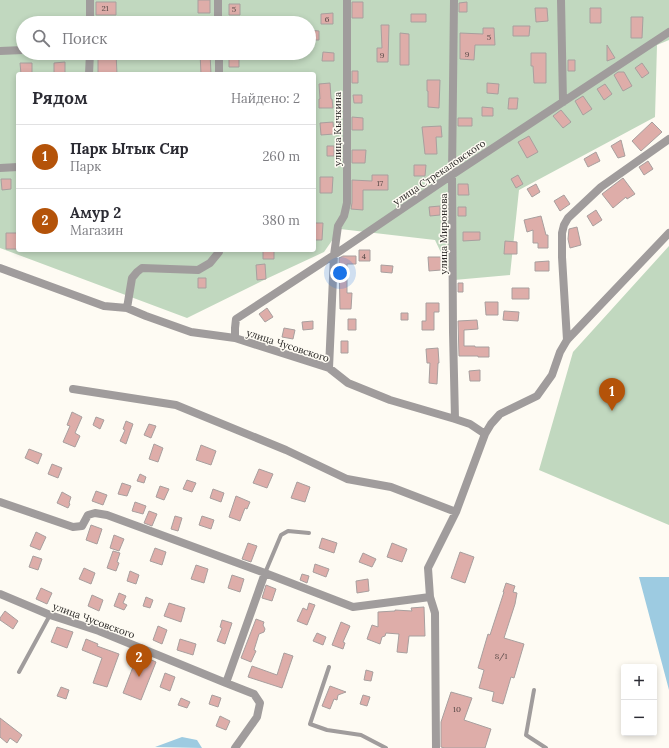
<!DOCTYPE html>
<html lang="ru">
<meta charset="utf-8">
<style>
body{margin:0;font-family:Lora,serif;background:#f2f2f3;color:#2b2b33}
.controls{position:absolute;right:12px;bottom:12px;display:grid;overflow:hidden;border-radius:4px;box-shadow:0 2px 6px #0003}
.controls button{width:36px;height:36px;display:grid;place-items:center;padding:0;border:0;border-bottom:1px solid #e1e1e2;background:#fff;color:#2b2b33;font:20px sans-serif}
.you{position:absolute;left:340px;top:273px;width:14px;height:14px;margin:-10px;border:3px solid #fff;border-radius:50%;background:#1a73e8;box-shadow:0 0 0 6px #1a73e833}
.badge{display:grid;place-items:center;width:26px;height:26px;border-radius:50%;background:#b45309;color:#fff;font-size:13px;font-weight:700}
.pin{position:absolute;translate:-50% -33px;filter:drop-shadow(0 1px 2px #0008)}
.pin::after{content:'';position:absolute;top:21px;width:14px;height:12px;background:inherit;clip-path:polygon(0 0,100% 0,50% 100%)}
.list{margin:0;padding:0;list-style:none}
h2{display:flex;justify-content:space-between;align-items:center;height:52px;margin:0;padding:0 16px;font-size:17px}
h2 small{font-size:13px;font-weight:400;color:#7c7c81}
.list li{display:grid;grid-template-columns:26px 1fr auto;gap:12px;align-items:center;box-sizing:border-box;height:64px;padding:0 16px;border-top:1px solid #e1e1e2}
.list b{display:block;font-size:15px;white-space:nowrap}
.list p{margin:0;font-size:13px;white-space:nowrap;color:#7c7c81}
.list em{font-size:13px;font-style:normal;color:#7c7c81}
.icon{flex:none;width:22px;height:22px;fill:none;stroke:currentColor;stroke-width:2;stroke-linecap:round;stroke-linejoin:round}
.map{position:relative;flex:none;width:669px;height:748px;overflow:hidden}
.search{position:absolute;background:#fff;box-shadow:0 2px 6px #0003;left:16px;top:16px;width:300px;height:44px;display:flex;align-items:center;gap:10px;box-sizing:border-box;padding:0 14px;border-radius:22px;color:#7c7c81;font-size:15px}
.panel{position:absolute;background:#fff;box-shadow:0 2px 6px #0003;left:16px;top:72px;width:300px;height:180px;border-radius:4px}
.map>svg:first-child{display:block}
.green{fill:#c1d8bf;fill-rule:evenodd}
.water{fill:#9dcbe1}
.building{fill:#deada9;stroke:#a89f9e}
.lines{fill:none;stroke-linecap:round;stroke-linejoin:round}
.lane{stroke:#a09c9c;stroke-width:4}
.street{stroke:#a09c9c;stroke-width:8}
.labels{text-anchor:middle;stroke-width:3;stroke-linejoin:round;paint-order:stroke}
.number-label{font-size:8px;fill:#564846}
.street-label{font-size:10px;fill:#292725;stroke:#fefbf3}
</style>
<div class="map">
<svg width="669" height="748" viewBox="0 0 669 748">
<rect width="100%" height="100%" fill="#fefbf3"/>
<path class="green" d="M0 0H669V40L657 45 655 117 519 190 510 275 454 280 435 240 340 229 324 252 266 279 187 318 0 248ZM23 23H309V53H23ZM18 74H314V250H18Z
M669 246V525L539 470 573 352Z"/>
<path class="water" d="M639 577H669V690Z
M182 737 197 740 202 748 155 747Z"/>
<path class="building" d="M198 0H210V13H198Z
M96 2H116V15H96Z
M352 2H363V18H352Z
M467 2V12H459V3Z
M229 4H240V15H229Z
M535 8H547L548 21 536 22Z
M590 8H601V23H590Z
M333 13V24H321V14Z
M411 14H426V22H411Z
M631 17H643L642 38H631Z
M381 25H389L388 62H377V48H382Z
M513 26H530L529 36H513Z
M483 28H494L495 45H475L474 60 460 59V33L483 34Z
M309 30 319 31V40H309Z
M400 33 409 34V65H400Z
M607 45 615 58 607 61Z
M323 52 334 53V61H322Z
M98 53H116L117 74H98Z
M200 53H210L211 74H201Z
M531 53H546V83H534L533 66H531Z
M229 57H239V67H229Z
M568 60H575V71H568Z
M65 62V73H54V63Z
M20 63H32V73L21 74Z
M642 63 649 73 642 78 635 68Z
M352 71H358V83H352Z
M618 72H624L632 86 623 91 614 75Z
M427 80H440L439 108 428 107V91H427Z
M330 83 331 99H332L333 108H319V99H320L319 84Z
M487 83 499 84 498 94 487 93Z
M605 84 612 94 604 100 597 89Z
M353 95H362V103H354Z
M583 96 592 109 583 115 575 101Z
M509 98H518L517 109H508Z
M482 107 493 108V116H482Z
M561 110 571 122 563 128 553 116Z
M352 117 363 118V130H352Z
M458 118H472V126H458Z
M333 122 334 134 321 135 320 123Z
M652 122 662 132 641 151 632 141Z
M441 126 442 137H436L437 154H425L422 127Z
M529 136 538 152 527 158 518 142Z
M621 140 625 156 618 158 611 146Z
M327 146H334V156H327Z
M352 150H366L365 163H352Z
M596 152 600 161 588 167 584 159Z
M648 161 653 169 644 175 639 167Z
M414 165H426L425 176H414Z
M372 175H388V190H363V210L351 209 352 203V180L372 181Z
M518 175 523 184 516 188 511 179Z
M320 177H333L332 193H320Z
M623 178 635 194 627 199 626 197 613 208 602 194Z
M1 179H11V189L2 190Z
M458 184H468L469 195H458Z
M536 184 540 192 532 197 527 189Z
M564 195 570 204 560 211 554 201Z
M440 206V215L430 216 429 207Z
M458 207H466V216H458Z
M596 210 602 220 593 226 587 216Z
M541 216 546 235H548V248H538V243H533V230L527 232 524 220Z
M314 223H323L322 240H314Z
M577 227 581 245 570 248 568 239 569 229Z
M463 232H480V240L463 241Z
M6 233H18V249H6Z
M505 241 517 242V254H504Z
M263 250H274V259H263Z
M359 250H370V261H359Z
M343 256H356V264H347V293H352L351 309H340L339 258Z
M428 257H441V270L429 271Z
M549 261V271H535V262Z
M265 264 266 279 257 280 256 265Z
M381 265 393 266 392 273 381 272Z
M198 278H206V288H198Z
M458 283H463V292H458Z
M512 288H529V299H512Z
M485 302H498V315H486Z
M426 303H439V312H434V330H422V321H426Z
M267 308 273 317 265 322 259 314Z
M504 311 519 312 518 321 503 320Z
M401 313H408V320H401Z
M348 319H356V330H348Z
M477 320 478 329 464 330V346H475V347H489V357H478V356H459L458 321Z
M313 321V329L303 330 302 322Z
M284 328 295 330 293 339 282 337Z
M341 341H348V353H341Z
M438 348 439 363H438L437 384 429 383 430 363H427L426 349Z
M480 370V381H470L469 371Z
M72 412 82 417 75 433 80 436 75 447 63 442 70 426 67 425Z
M96 417 104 420 100 429 93 425Z
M126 421 133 424 126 444 120 441 125 430 123 429Z
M149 424 156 426 151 438 144 435Z
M154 444 163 448 158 462 149 459Z
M201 445 216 451 211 465 196 460Z
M29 449 42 454 38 464 25 458Z
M52 464 62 468 58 478 48 474Z
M259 469 273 474 267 488 253 483Z
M140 474 146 477 144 483 137 481Z
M187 480 196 483 192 492 183 489Z
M297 482 310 487 305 502 291 498Z
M122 483 131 486 127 496 118 494Z
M160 486 169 489 164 500 156 497Z
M213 489 224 493 221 502 210 498Z
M96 491 107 495 103 505 92 501Z
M62 492 71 497 69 503 70 504 68 508 57 503Z
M236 496 250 502 247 509 245 508 240 521 229 517Z
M135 502 146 506 143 514 132 511Z
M149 511 157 514 152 526 144 523Z
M175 516 182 518 178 531 171 529Z
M202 516 214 520 211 529 199 525Z
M91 525 102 529 97 544 86 540Z
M36 532 46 537 40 550 30 546Z
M114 535 124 539 119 551 110 548Z
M322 538 337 543 334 553 319 548Z
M248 543 257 546 251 562 242 559Z
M392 543 407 549 402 562 387 557Z
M155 548 166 552 162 565 150 561Z
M113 551 120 553 117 562 119 563 116 571 107 568Z
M460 552 474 557 465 583 451 578Z
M363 553 376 559 372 567 359 562Z
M33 556 42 559 38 570 29 567Z
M315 564 329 569 326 577 313 572Z
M196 565 208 569 204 583 191 579Z
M84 568 95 573 91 584 79 579Z
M130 571 139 575 136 584 127 581Z
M302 574 309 576 307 583 300 580Z
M232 575 244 579 240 592 228 588Z
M368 579 369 591 357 593 356 581Z
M506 583 515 586 513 592 517 593 515 604 504 638 524 644 514 678 511 677 503 704 492 701 494 692 479 688 484 670 478 668 488 634 490 635 504 592H503Z
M266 585 276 589 272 601 262 598Z
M41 588 52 593 47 604 36 599Z
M119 593 126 596 123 603 127 605 124 610 114 606Z
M92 595 103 600 99 611 88 606Z
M146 597 153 600 150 608 143 606Z
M169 603 185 608 181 622 164 616Z
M309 603 315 605 307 625 297 621 303 608 307 610Z
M424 607 425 636H409L407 653 397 652 399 634 386 633 385 636 382 637 380 644 367 639 372 625 378 627V612L395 611V610L412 611 411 608Z
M5 611 18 621 13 629 0 620V618Z
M256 619 264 622 263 625 265 629 264 632 259 634 254 650 256 651 251 662 241 658Z
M222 620 232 623 225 644 217 641 222 628 220 627Z
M341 622 350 626 343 642 345 643 343 649 332 645Z
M158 626 167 630 162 644 153 640Z
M57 627 73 632 67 648 51 642Z
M317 633 326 637 323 645 313 641Z
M86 639 98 644 97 646 119 654 107 687 93 683 102 658 82 650Z
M180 639 196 644 193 655 177 650Z
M284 653 293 656 282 688 248 677 252 666 277 675Z
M138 654 156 662 141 700 123 693Z
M366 670 373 672 371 681 364 680Z
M165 673 175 677 170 691 160 687Z
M330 686 346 692 338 695 337 700 334 699 330 709 322 706Z
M61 687 69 690 66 699 57 696Z
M451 692 472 698 464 720 491 729 485 748H445L441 747V722Z
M212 695 221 698 218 707 209 704Z
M363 695 370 697 367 706 360 704Z
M181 698 190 702 187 708 178 705Z
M220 716 230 721 226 730 216 726Z
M0 718 22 735 17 743 10 738 7 743 0 737Z"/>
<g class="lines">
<path class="lane" d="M265 573 281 535 288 531 309 533
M329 667 310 724 327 730 361 735 386 748
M19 672 50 615
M534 690 526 735 546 748"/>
<path class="street" d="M218 0V23
M454 0 452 175 453 332 455 419
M561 0 563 102
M90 23V0
M0 51 23 50
M219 53V74
M89 74 90 53
M0 168 18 167
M0 268 104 306 127 308 146 316 191 332 235 338 329 368 348 383 390 400 455 419 470 424 485 434
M127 308 132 278 137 272 142 268 198 270 210 263 219 252V250
M235 338V328L236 319 334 255 452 175 669 32
M567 340 562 257V233L564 225 568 218 601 187 669 139
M329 368 334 255 338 226 344 216 347 203V0
M73 389 176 405 286 450 347 479 391 487 456 512
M0 502 73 527 82 526 88 515 95 513 107 515 265 573 353 607 430 597
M0 594 50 615 99 631 226 683 265 573
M226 683 254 694 260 703 257 717 235 748
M436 748 435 613 430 597 428 568 456 512 485 434 491 424 500 414 537 396 552 375 560 352 567 340 669 233"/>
</g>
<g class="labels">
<g class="number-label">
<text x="105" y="11">21</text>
<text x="234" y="12">5</text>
<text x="327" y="22">6</text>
<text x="489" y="40">5</text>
<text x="467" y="57">9</text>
<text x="382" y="58">9</text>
<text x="380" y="186">17</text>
<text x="364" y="259">4</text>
<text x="501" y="659">8/1</text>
<text x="457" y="712">10</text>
</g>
<g class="street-label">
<text transform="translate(337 129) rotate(-90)" y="4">улица Кычкина</text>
<text transform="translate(439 172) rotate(-34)" y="4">улица Стрекаловского</text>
<text transform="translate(443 234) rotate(-90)" y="4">улица Миронова</text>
<text transform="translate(288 345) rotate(18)" y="4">улица Чусовского</text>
<text transform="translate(94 620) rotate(20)" y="4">улица Чусовского</text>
</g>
</g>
</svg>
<div class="controls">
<button>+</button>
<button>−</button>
</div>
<div class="you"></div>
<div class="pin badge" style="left:612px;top:411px">1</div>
<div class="pin badge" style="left:139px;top:677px">2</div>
<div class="search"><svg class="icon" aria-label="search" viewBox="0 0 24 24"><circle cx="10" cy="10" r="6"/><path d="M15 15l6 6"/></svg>Поиск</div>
<section class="panel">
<h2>Рядом<small>Найдено: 2</small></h2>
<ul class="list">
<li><span class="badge">1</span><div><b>Парк Ытык Сир</b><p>Парк</p></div><em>260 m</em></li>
<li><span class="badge">2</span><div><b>Амур 2</b><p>Магазин</p></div><em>380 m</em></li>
</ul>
</section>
</div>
